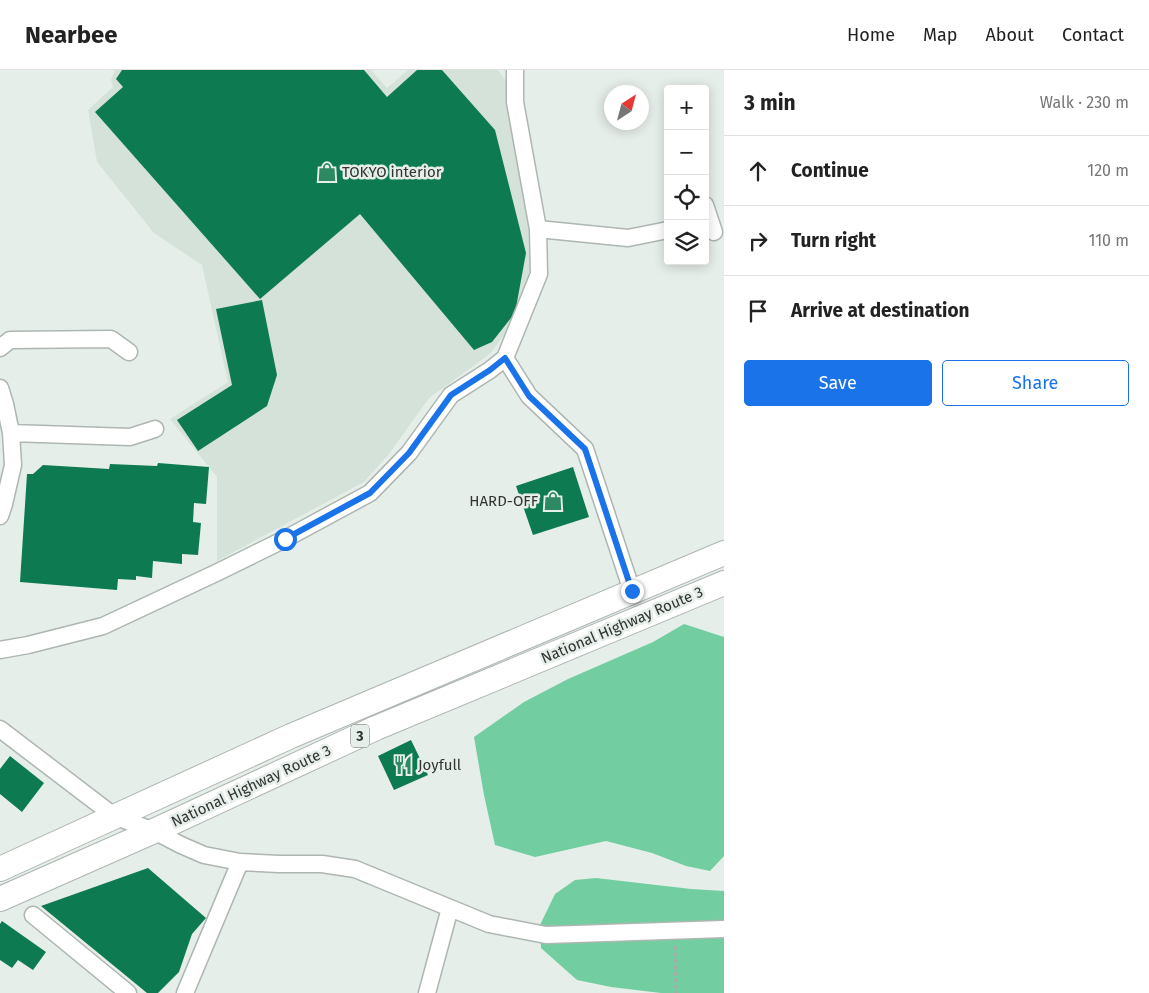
<!DOCTYPE html>
<meta charset="utf-8">
<style>
body{margin:0;font-family:"Fira Sans",sans-serif;background:#f2f2f2;color:#222}
.controls{position:absolute;right:15px;top:15px;display:grid;overflow:hidden;border-radius:5px;box-shadow:0 2px 12px #0003}
.controls button{width:45px;height:45px;display:grid;place-items:center;padding:0;border:0;border-bottom:1px solid #e0e0e0;background:#fff;color:#222;font:25px sans-serif}
.compass{position:absolute;left:604px;top:15px;width:45px;height:45px;border-radius:50%;background:#fff;box-shadow:0 2px 12px #0003;rotate:36deg}
.stop{position:absolute;width:15px;height:15px;margin:-11px;border:4px solid #1a73e8;border-radius:50%;background:#fff}
.stop.end{background:#1a73e8;border-color:#fff;box-shadow:0 1px 5px #0008}
.list{margin:0;padding:0;list-style:none}
h2{display:flex;justify-content:space-between;align-items:center;height:65px;margin:0;padding:0 20px;font-size:21px}
h2 small{font-size:16px;font-weight:400;color:#767676}
.list li{display:grid;grid-template-columns:32px 1fr auto;gap:15px;align-items:center;box-sizing:border-box;height:70px;padding:0 20px;border-top:1px solid #e0e0e0}
.list b{display:block;font-size:19px;white-space:nowrap}
.list em{font-size:16px;font-style:normal;color:#767676}
.actions{display:flex;gap:10px;padding:15px 20px}
.actions a{flex:1;padding:11px 0;border:1px solid #1a73e8;border-radius:5px;text-align:center;font-size:18px;color:#1a73e8}
.actions .main{background:#1a73e8;color:#fff}
.icon{flex:none;width:28px;height:28px;fill:none;stroke:currentColor;stroke-width:2;stroke-linecap:round;stroke-linejoin:round}
.map{position:relative;flex:none;width:724px;height:923px;overflow:hidden}
header{display:flex;align-items:center;gap:30px;box-sizing:border-box;height:70px;padding:0 25px;background:#fff;border-bottom:1px solid #e0e0e0}
header strong{font-size:24px}
nav{display:flex;gap:28px;margin-inline-start:auto;font-size:18px}
main{display:flex}
aside{flex:1;background:#fff}
.map>svg:first-child{display:block}
.built{fill:#d4e2da}
.forest{fill:#72cea0}
.building{fill:#0e7a52}
.lines{fill:none;stroke-linecap:round;stroke-linejoin:round}
.minor-casing{stroke:#aeb6b1;stroke-width:19}
.highway-casing{stroke:#aeb6b1;stroke-width:26}
.path{stroke:#a6aca8;stroke-width:3;stroke-dasharray:4 2.5;stroke-linecap:butt}
.minor{stroke:#fff;stroke-width:16}
.highway{stroke:#fff;stroke-width:24}
.route{stroke:#1a73e8;stroke-width:6}
.labels{text-anchor:middle;stroke-width:5;stroke-linejoin:round;paint-order:stroke}
.shield{fill:#e6eee9;stroke:#676c69;stroke-width:1}
.shield-label{font-size:14px;font-weight:bold;fill:#313432}
.poi-label{font-size:15px;fill:#313432;stroke:#e6eee9;text-anchor:start}
.street-label{font-size:15px;fill:#313432;stroke:#e6eee9}
</style>
<header>
<strong>Nearbee</strong>
<nav><a>Home</a><a>Map</a><a>About</a><a>Contact</a></nav>
</header>
<main>
<div class="map">
<svg width="724" height="923" viewBox="0 0 724 923">
<rect width="100%" height="100%" fill="#e6eee9"/>
<path class="built" d="M115 0H371L387 18 408 0H498L506 11 532 163 529 210 515 250 490 284 429 328 389 384 364 412 217 491V407L170 349 228 312 202 195 154 163 97 92 88 40 113 17 111 10Z"/>
<path class="forest" d="M684 554 724 567V786L710 801 686 796 652 783 606 771 535 787 495 775 484 725 474 667 524 632 568 609 653 572Z
M596 808 691 819 724 821V923H661L611 917 577 910 541 878 540 855 555 824 575 810Z"/>
<path class="building" d="M122 0H364L387 27 417 0H442L495 60 526 183 515 243 492 272 474 280 360 144 260 229 95 42 123 17 116 9Z
M262 230 277 305 267 336 198 381 177 350 232 315 216 239Z
M158 393 209 397 206 434 194 433 193 452 201 453 198 485 182 484V494L153 491 152 508 136 506V510L118 509 117 520 20 512 27 404H33L43 395 109 399 110 394 157 396Z
M573 397 589 447 533 465 516 416Z
M411 670 428 705 394 720 378 686Z
M10 686 44 713 22 742 0 724V699Z
M148 798 206 848 192 864 179 902 158 923H147L41 836Z
M2 851 46 882 33 900 18 890 12 898 0 890V854Z"/>
<g class="lines">
<g class="minor-casing">
<path id="minor" d="M705 135 714 162
M538 159 628 168 668 160
M0 278 10 270 111 269 129 282
M505 288 529 326 585 379 632 521
M0 318 5 334 11 363 13 395 4 434 0 446
M11 363 130 367 155 359
M0 580 28 575 103 556 216 503 285 469 370 423 409 383 451 325 490 300 505 288 539 204 538 159 515 32V0
M0 659 114 746 154 761 181 775 204 785 240 792 279 794H322L355 799 489 854 546 865 724 859
M33 845 128 923
M185 923 240 792
M427 923 450 838"/>
</g>
<g class="highway-casing">
<path id="highway" d="M0 799 291 666 724 483
M0 829 154 761 376 658 724 513"/>
</g>
<path class="path" d="M675 876 676 923"/>
<use href="#minor" class="minor"/>
<use href="#highway" class="highway"/>
</g>
<g class="lines">
<path class="route" d="M285 469 370 423 409 383 451 325 490 300 505 288 529 326 585 379 632 521"/>
</g>
<defs>
<g id="shop-bare" transform="scale(1.5)"><path d="M-5-2.5h2.3a2.7 3.5 0 0 1 5.4 0H5L5.5 6h-11ZM-1.5-2.5h3a1.5 2.3 0 0 0-3 0Z" fill="#2c8961" stroke="#e6eee9" stroke-width="2.5" paint-order="stroke"/></g>
<g id="restaurant-bare" transform="scale(1.5)"><path d="M-5-6h1v4h1v-4h1v4h1v-4h1v5L-1.5 .5V6h-2V.5L-5-1ZM5-6V6H3V1.5H1.5Q1.5-4 5-6Z" fill="#2c8961" stroke="#e6eee9" stroke-width="2.5" paint-order="stroke"/></g>
</defs>
<g fill-rule="evenodd">
<use href="#shop-bare" x="327" y="102"/>
<use href="#shop-bare" x="553" y="431"/>
<use href="#restaurant-bare" x="403" y="695"/>
</g>
<g class="labels">
<rect class="shield" x="351" y="654.5" width="18" height="23" rx="4"/>
<g class="shield-label">
<text x="360" y="671">3</text>
</g>
<g class="poi-label">
<text x="342" y="107">TOKYO interior</text>
<text x="538" y="436" text-anchor="end">HARD-OFF</text>
<text x="418" y="700">Joyfull</text>
</g>
<g class="street-label">
<text transform="translate(622 555) rotate(-23)" y="5">National Highway Route 3</text>
<text transform="translate(251 716) rotate(-25)" y="5">National Highway Route 3</text>
</g>
</g>
</svg>
<div class="controls">
<button>+</button>
<button>−</button>
<button><svg class="icon" aria-label="locate" viewBox="0 0 24 24"><circle cx="12" cy="12" r="6"/><path d="M12 2v4M12 18v4M2 12h4M18 12h4"/></svg></button>
<button><svg class="icon" aria-label="layers" viewBox="0 0 24 24"><path d="M12 4l9 5-9 5-9-5zM3 14l9 5 9-5"/></svg></button>
</div>
<svg class="compass" viewBox="-18 -18 36 36"><path d="M0-13l5 13h-10z" fill="#e53935"/><path d="M0 13l5-13h-10z" fill="#767676"/></svg>
<div class="stop" style="left:285px;top:469px"></div>
<div class="stop end" style="left:632px;top:521px"></div>
</div>
<aside>
<h2>3 min<small>Walk · 230 m</small></h2>
<ul class="list">
<li><svg class="icon" aria-label="ahead" viewBox="0 0 24 24"><path d="M12 20V5M6 11l6-6 6 6"/></svg><div><b>Continue</b></div><em>120 m</em></li>
<li><svg class="icon" aria-label="right" viewBox="0 0 24 24"><path d="M7 20v-9h11M14 6l5 5-5 5"/></svg><div><b>Turn right</b></div><em>110 m</em></li>
<li><svg class="icon" aria-label="arrive" viewBox="0 0 24 24"><path d="M6 21V4h12l-3 4 3 4H6"/></svg><div><b>Arrive at destination</b></div></li>
</ul>
<div class="actions"><a class="main">Save</a><a>Share</a></div>
</aside>
</main>
